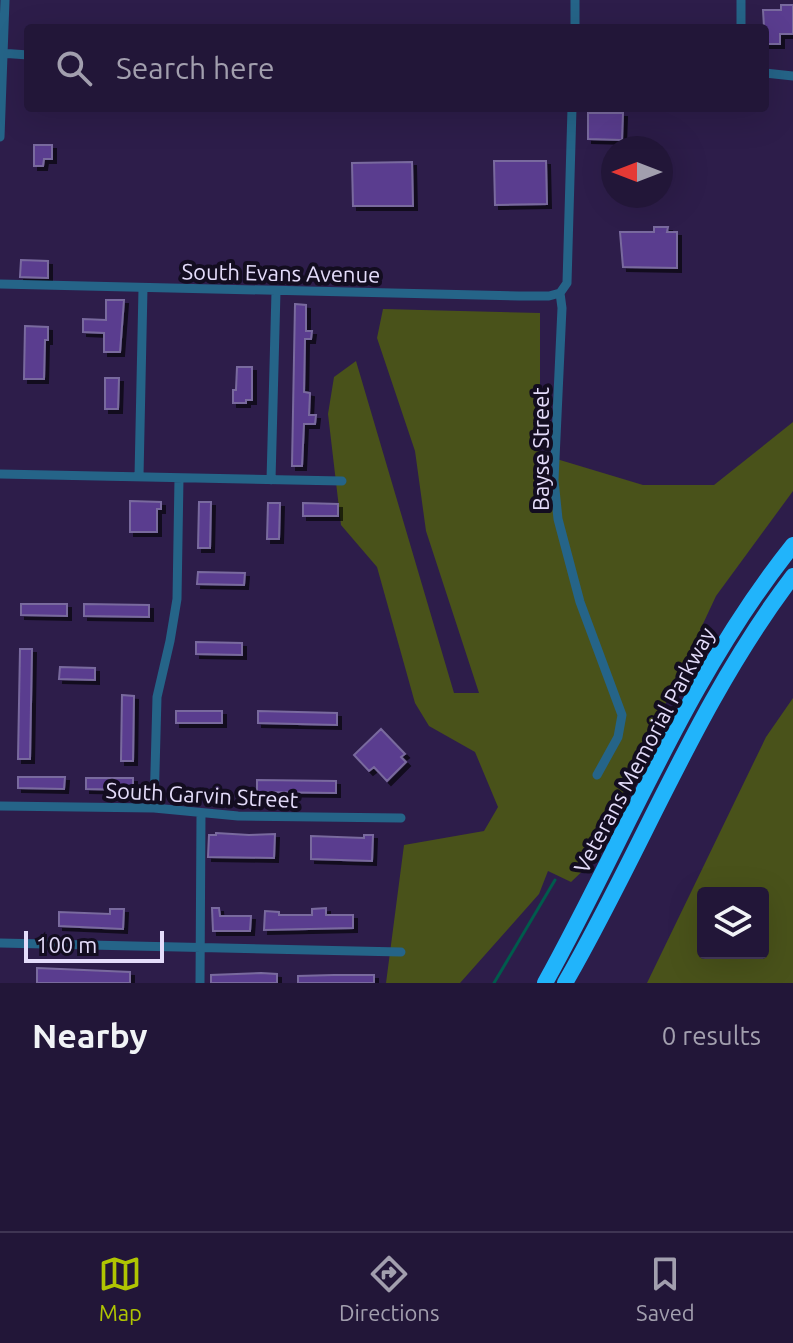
<!DOCTYPE html>
<style>
body{margin:0;font-family:Ubuntu,sans-serif;background:#2a1f40;color:#f1f3f6}
.controls{position:absolute;right:24px;bottom:24px;display:grid;overflow:hidden;border-radius:8px;box-shadow:0 8px 32px #0002}
.controls button{width:72px;height:72px;display:grid;place-items:center;padding:0;border:0;border-bottom:2px solid #3f3553;background:#221638;color:#f1f3f6;font:40px sans-serif}
.compass{position:absolute;left:601px;top:136px;width:72px;height:72px;border-radius:50%;background:#221638;box-shadow:0 8px 32px #0002;rotate:270deg}
.scale{position:absolute;left:24px;bottom:20px;width:140px;box-sizing:border-box;padding-left:8px;border:4px solid #e4dcfa;border-top:0;font-size:22px;line-height:28px;white-space:nowrap;color:#e4dcfa;-webkit-text-stroke:6px #130d20;paint-order:stroke}
.list{margin:0;padding:0;list-style:none}
h2{display:flex;justify-content:space-between;align-items:center;height:104px;margin:0;padding:0 32px;font-size:34px}
h2 small{font-size:26px;font-weight:400;color:#a29fae}
.icon{flex:none;width:44px;height:44px;fill:none;stroke:currentColor;stroke-width:2;stroke-linecap:round;stroke-linejoin:round}
.map{position:relative;flex:none;width:793px;height:983px;overflow:hidden}
.search{position:absolute;background:#221638;box-shadow:0 8px 32px #0002;left:24px;right:24px;top:24px;height:88px;display:flex;align-items:center;gap:20px;box-sizing:border-box;padding:0 28px;border-radius:8px;color:#a29fae;font-size:30px}
.sheet{height:248px;background:#221638}
nav{display:flex;justify-content:space-around;align-items:center;box-sizing:border-box;height:112px;border-top:2px solid #3f3553;background:#221638;font-size:22px;color:#a29fae}
nav a{display:grid;justify-items:center;gap:4px}
nav .on{color:#b0c502}
.map>svg:first-child{display:block}
.forest{fill:#49521a;fill-rule:evenodd}
.lines{fill:none;stroke-linecap:round;stroke-linejoin:round}
.stream{stroke:#005b4c;stroke-width:3}
.building{fill:#5a3c8f;stroke:#796a9e;stroke-width:2;filter:url(#shadow)}
.street{stroke:#256488;stroke-width:9}
.highway{stroke:#21b4fb;stroke-width:16}
.labels{text-anchor:middle;stroke-width:8;stroke-linejoin:round;paint-order:stroke}
.street-label{font-size:22px;fill:#e4dcfa;stroke:#130d20}
</style>
<div class="map">
<svg width="793" height="983" viewBox="0 0 793 983">
<defs>
<filter id="shadow"><feDropShadow dx="4" dy="4" stdDeviation="0" flood-color="#0009"/></filter>
</defs>
<rect width="100%" height="100%" fill="#2d1d4a"/>
<path class="forest" d="M383 309 540 313V454L643 485H714L793 422V491L716 596 591 863 571 882 548 871 539 894 460 983H386L404 845 484 831 498 807 475 752 429 726 415 703 377 567 341 525 328 414 334 377 356 361 454 693H479L426 531 415 451 377 338Z
M793 698V983H647L766 737ZM703 893H763V953H703Z"/>
<g class="lines">
<path class="stream" d="M494 983 555 880"/>
</g>
<path class="building" d="M781 5H793V34H780V44H765L763 10H781Z
M588 113H623L622 140 588 139Z
M34 145H52V159H44L43 166H34Z
M494 161H546L547 204 495 205Z
M412 162 413 206H353L352 163Z
M654 227H668L667 232H677V268L623 267 620 232H654Z
M21 260 48 261V278L20 277Z
M106 300H124L120 352H104V333L83 332V319L106 320Z
M295 304 306 305V331H312L311 339H305L304 392 310 393 309 415H316L315 424H304L302 466H292Z
M25 326 48 327V340H45L44 379H24Z
M237 367H252V400H246V403H233V390H236Z
M105 378H119L118 409H105Z
M130 501 161 502V509H157V532H130Z
M199 502H211L210 548H198Z
M268 503H280L279 539H267Z
M303 503 338 504V516H303Z
M198 572 245 573 244 585 197 584Z
M21 604H67V616L21 615Z
M84 604 149 605V617L84 616Z
M196 642 242 643V655L196 654Z
M20 649H32L30 759H18Z
M60 667 95 668V680L59 679Z
M122 695 134 696 133 761H121Z
M176 711H222V723H176Z
M258 711 337 713V725L258 723Z
M381 729 405 754 401 757 406 762 387 781 374 767 369 771 354 755Z
M18 777H65L64 789 18 788Z
M86 778H133V790L86 789Z
M257 780 336 781V793L257 792Z
M216 833 249 835 275 834 274 858 208 857 209 835H216Z
M364 835H373L372 861 311 859V836L364 838Z
M212 908H219L220 916H251L250 931H213Z
M326 908V915H353V928L264 930 265 911 279 912V915H312V909Z
M110 909H124L123 929 59 926V912L110 914Z
M37 968 130 972V983H37Z
M261 973 277 974V983H211V975Z
M334 975H374V983H298V976Z"/>
<g class="lines">
<path class="street" d="M575 28V0
M741 28V0
M0 53 28 55
M765 73 793 76
M572 108 567 283 560 293 562 308 554 480 558 519 580 602 622 715 618 737 597 775
M0 137 5 0
M0 284 519 296H549L560 293
M0 474 342 481
M139 476 143 288
M271 480 276 291
M0 806 154 808 238 816 401 818
M154 808 157 697 170 641 177 599 179 478
M0 943 401 952
M200 983 201 814"/>
<path class="highway" d="M545 983C626 837 688 676 793 545
M565 983C643 848 698 701 793 576"/>
</g>
<g class="labels">
<g class="street-label">
<text transform="translate(281 273) rotate(1)" y="8">South Evans Avenue</text>
<text transform="translate(541 449) rotate(-90)" y="8">Bayse Street</text>
<text transform="translate(644 750) rotate(-62)" y="8">Veterans Memorial Parkway</text>
<text transform="translate(202 795) rotate(3)" y="8">South Garvin Street</text>
</g>
</g>
</svg>
<div class="controls">
<button><svg class="icon" aria-label="layers" viewBox="0 0 24 24"><path d="M12 4l9 5-9 5-9-5zM3 14l9 5 9-5"/></svg></button>
</div>
<svg class="compass" viewBox="-18 -18 36 36"><path d="M0-13l5 13h-10z" fill="#e53935"/><path d="M0 13l5-13h-10z" fill="#a29fae"/></svg>
<div class="scale">100 m</div>
<div class="search"><svg class="icon" aria-label="search" viewBox="0 0 24 24"><circle cx="10" cy="10" r="6"/><path d="M15 15l6 6"/></svg>Search here</div>
</div>
<section class="sheet">
<h2>Nearby<small>0 results</small></h2>
<ul class="list">
</ul>
</section>
<nav>
<a class="on"><svg class="icon" aria-label="map" viewBox="0 0 24 24"><path d="M3 6l6-2 6 2 6-2v14l-6 2-6-2-6 2zM9 4v14M15 6v14"/></svg>Map</a>
<a><svg class="icon" aria-label="directions" viewBox="0 0 24 24"><path d="M12 3l9 9-9 9-9-9zM9 14v-3h6M13 9l2 2-2 2"/></svg>Directions</a>
<a><svg class="icon" aria-label="saved" viewBox="0 0 24 24"><path d="M7 4h10v16l-5-4-5 4z"/></svg>Saved</a>
</nav>
